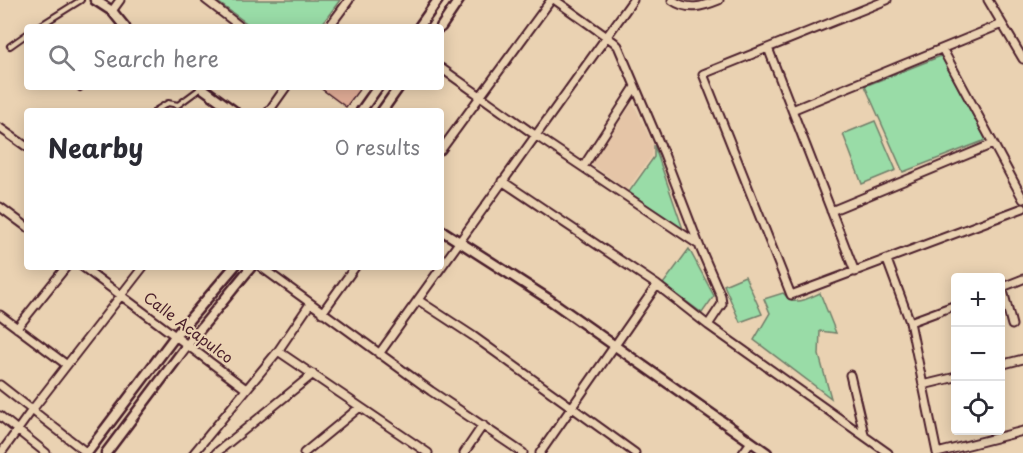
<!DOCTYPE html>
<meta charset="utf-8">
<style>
body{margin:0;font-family:"Playpen Sans",sans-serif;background:#f7f7f7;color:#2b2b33}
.controls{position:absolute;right:18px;bottom:18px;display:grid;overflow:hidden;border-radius:6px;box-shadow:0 3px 15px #0003}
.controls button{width:54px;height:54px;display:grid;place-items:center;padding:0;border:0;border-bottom:2px solid #e1e1e2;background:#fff;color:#2b2b33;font:30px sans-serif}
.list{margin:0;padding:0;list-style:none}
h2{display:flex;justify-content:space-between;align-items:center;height:78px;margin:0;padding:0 24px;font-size:26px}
h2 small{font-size:20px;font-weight:400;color:#7c7c81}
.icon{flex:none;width:33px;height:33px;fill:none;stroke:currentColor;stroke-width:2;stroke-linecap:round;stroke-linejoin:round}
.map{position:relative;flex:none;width:1023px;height:453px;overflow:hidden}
.search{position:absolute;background:#fff;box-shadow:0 3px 15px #0003;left:24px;top:24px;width:420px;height:66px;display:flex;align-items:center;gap:15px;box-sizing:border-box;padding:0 21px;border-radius:6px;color:#7c7c81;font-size:22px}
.panel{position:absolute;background:#fff;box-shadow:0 3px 15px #0003;left:24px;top:108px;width:420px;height:162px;border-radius:6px}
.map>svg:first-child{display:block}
.built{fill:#e5c5a7}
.green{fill:#99dca7;stroke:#727e69;stroke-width:1.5}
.building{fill:#e4af99;stroke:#4a1f2b;stroke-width:1.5}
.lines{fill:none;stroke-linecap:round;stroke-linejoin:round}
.service-casing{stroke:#4a1f2b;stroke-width:8}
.minor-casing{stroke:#4a1f2b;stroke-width:11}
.tertiary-casing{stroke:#4a1f2b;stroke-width:13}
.service{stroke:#ead2b2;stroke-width:4}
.minor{stroke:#ead2b2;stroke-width:7}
.tertiary{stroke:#ead2b2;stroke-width:8}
.labels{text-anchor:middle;stroke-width:4.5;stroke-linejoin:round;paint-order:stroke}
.street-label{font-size:15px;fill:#4a1f2b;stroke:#ead2b2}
</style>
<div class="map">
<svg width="1023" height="453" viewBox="0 0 1023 453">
<rect width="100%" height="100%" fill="#ead2b2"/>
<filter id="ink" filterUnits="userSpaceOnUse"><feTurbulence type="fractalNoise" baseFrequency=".0167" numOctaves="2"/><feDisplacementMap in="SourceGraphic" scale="12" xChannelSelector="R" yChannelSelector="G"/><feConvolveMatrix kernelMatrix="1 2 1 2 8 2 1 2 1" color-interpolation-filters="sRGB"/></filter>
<g filter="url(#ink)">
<path class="built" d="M633 102 653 145 652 156 627 190 590 163Z"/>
<path class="green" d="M215 0H340L320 27H252Z
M941 56 986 140 903 172 865 86Z
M875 121 896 170 862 184 843 134Z
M654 145 684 232 629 192 654 157Z
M689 249 714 296 702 313 663 284Z
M745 276 762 314 740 322 724 285Z
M783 293C796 307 804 300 820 293L836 333 820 331 819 355 831 398 754 340 770 313 764 299Z"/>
<path class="building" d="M319 87H361L346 107Z"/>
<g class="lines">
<g class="service-casing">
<path id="service" d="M38 27 81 0
M10 46 27 34
M80 88 81 87
M155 111 168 103 178 105 201 88"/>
</g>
<g class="minor-casing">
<path id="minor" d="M206 0 241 27
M555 0 614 42 618 46 664 154 699 245 721 296 722 304 708 325
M672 0C688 11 702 7 719 0
M887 0 703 74 791 295 1023 208
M988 0 1023 59
M112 11 120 0
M329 27 349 0
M768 48 855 272
M943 50 1023 199
M441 68 535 135 699 245
M792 110 1002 24
M269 111 286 87
M0 128 27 147
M441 150 551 0
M583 167 635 87
M502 181 657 285 708 325 888 453
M0 207 27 227
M831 211 993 144
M887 260 910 322 937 453
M83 267 246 389
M261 267 431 391 523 453
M1002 287 1012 325
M1000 288 1023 279
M418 300 473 336 635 453
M322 313 355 267
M0 315 67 365
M910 322 956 305
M17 328 66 267
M278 351 428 453
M379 354 633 0
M1000 365 1023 359
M850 375 864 434
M0 385 87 453
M923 385 956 377
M0 416 46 453
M1 453 32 410 143 267
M194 453 278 351 310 304
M216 453 313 374
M304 453 360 407
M464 453 483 425
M540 453 657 285
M743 453 751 442
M937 453 1023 431"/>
</g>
<g class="tertiary-casing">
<path id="tertiary" d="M95 0 112 11 125 27
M419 27 438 0
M441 27 459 0
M201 87 234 111
M361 111 378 87
M382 111 399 87
M441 230 547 298 767 453
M87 453 176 335 234 267
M106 453 188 344 251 267"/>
</g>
<use href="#service" class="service"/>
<use href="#minor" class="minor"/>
<use href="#tertiary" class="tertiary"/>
</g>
</g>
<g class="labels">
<g class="street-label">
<text transform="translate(188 328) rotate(37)" y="5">Calle Acapulco</text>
</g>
</g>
</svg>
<div class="controls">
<button>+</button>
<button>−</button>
<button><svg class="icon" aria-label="locate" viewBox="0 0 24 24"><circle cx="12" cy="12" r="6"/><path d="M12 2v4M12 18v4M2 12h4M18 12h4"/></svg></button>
</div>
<div class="search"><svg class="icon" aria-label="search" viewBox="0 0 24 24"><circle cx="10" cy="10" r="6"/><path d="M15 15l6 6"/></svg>Search here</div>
<section class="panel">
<h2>Nearby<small>0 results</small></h2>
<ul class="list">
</ul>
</section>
</div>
